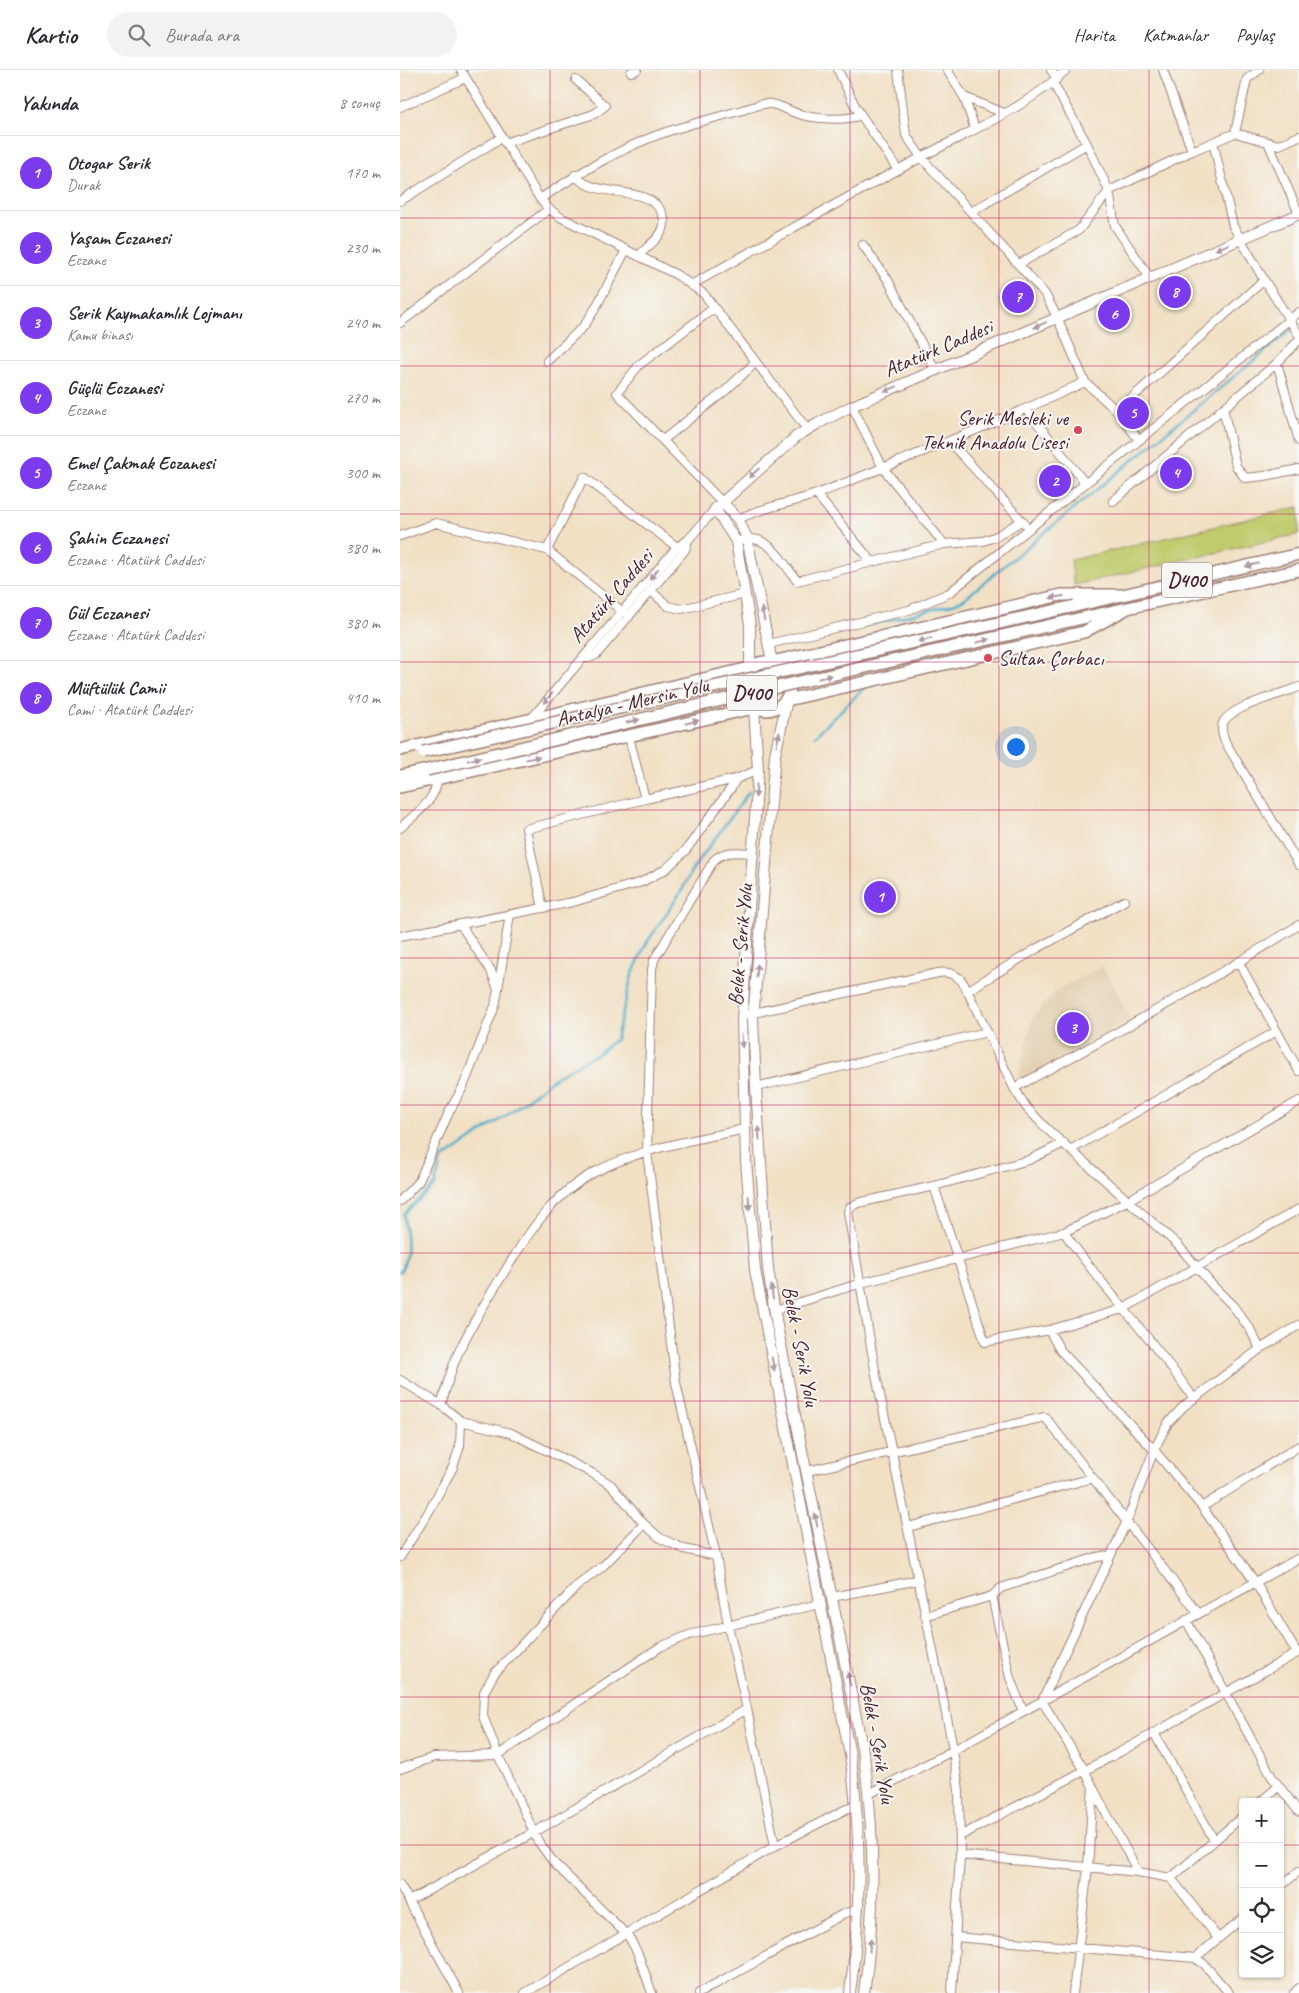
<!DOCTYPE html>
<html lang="tr">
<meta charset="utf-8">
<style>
body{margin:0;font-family:Caveat,sans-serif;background:#f2f2f3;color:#2b2b33}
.controls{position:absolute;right:15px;bottom:15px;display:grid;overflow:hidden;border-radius:5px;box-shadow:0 1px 4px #0004}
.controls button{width:45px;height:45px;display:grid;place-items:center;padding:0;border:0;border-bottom:1px solid #e1e1e2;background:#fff;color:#2b2b33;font:25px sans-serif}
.you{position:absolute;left:615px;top:676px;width:18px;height:18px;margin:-12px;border:4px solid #fff;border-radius:50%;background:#1a73e8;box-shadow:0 0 0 8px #1a73e833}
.badge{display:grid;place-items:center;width:32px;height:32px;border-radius:50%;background:#7c3aed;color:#fff;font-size:16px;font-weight:700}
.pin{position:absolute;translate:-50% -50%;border:2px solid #fff;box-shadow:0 1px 5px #0006}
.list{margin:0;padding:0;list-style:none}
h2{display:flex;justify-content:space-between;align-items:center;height:65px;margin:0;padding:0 20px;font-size:21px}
h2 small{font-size:16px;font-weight:400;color:#7c7c81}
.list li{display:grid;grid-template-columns:32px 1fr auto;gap:15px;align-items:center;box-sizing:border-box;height:75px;padding:0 20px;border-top:1px solid #e1e1e2}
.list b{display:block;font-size:19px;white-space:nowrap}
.list p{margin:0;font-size:16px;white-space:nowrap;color:#7c7c81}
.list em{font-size:16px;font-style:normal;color:#7c7c81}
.icon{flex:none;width:28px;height:28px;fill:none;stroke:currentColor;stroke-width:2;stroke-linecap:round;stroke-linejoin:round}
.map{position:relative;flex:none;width:899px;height:1923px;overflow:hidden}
header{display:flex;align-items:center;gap:30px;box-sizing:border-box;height:70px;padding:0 25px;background:#fff;border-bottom:1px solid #e1e1e2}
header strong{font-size:24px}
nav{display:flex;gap:28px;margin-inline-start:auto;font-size:18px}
.search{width:350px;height:45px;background:#f2f2f3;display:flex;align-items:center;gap:12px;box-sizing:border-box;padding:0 18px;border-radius:28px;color:#7c7c81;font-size:19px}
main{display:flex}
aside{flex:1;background:#fff}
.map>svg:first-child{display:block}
.built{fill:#e4d1b4}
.green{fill:#bfcb6c;stroke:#84754c}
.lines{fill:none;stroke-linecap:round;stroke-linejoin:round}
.stream{stroke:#4babca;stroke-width:2.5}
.minor-casing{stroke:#9e8078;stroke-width:10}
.major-casing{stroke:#9e8078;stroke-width:12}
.highway-casing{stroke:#9e8078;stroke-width:14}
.minor{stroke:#fff;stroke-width:8}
.major{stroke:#fff;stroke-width:10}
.highway{stroke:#fff;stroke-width:11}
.highway-bridge-casing{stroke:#9e8078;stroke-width:14;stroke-linecap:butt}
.highway-bridge{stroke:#fff;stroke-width:11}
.oneway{fill:#ae9aa0}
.grid{fill:none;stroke:#c2185b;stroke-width:1;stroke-opacity:0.55}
.poi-dot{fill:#d1495b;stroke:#f6f6f2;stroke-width:2}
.labels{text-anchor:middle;stroke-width:4;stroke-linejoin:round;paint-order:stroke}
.shield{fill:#f6f6f2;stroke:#7e6067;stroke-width:1}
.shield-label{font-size:20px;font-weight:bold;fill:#4a1f2b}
.street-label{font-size:21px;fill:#4a1f2b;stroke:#f6f6f2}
.poi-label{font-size:21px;fill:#4a1f2b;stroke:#f6f6f2;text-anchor:end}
</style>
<header>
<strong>Kartio</strong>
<div class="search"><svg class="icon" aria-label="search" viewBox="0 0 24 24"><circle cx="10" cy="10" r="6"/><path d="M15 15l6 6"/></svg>Burada ara</div>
<nav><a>Harita</a><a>Katmanlar</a><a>Paylaş</a></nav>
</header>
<main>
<aside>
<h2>Yakında<small>8 sonuç</small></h2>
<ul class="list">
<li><span class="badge">1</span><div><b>Otogar Serik</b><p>Durak</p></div><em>170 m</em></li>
<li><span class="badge">2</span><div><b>Yaşam Eczanesi</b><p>Eczane</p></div><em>230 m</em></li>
<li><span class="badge">3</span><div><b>Serik Kaymakamlık Lojmanı</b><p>Kamu binası</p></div><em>240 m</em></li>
<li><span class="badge">4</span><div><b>Güçlü Eczanesi</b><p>Eczane</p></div><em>270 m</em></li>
<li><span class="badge">5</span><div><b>Emel Çakmak Eczanesi</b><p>Eczane</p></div><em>300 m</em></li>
<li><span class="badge">6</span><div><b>Şahin Eczanesi</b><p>Eczane · Atatürk Caddesi</p></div><em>380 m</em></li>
<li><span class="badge">7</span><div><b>Gül Eczanesi</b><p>Eczane · Atatürk Caddesi</p></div><em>380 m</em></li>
<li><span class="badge">8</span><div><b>Müftülük Camii</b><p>Cami · Atatürk Caddesi</p></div><em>410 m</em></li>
</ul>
</aside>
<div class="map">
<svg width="899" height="1923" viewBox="0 0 899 1923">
<rect width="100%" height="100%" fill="#f6f6f2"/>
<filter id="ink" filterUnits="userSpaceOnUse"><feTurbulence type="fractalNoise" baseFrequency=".02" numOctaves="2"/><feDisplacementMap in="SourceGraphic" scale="10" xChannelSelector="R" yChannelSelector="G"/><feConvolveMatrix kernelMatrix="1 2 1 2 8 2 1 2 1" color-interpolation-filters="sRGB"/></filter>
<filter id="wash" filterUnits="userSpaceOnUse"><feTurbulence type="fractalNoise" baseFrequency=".0096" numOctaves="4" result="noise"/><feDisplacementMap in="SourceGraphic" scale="20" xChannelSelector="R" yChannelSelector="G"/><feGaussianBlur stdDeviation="1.12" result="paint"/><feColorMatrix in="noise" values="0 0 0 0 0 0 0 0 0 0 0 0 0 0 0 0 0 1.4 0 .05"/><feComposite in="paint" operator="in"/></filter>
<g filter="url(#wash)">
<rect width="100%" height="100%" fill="#f1e0c4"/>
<path class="built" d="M703 896 731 950 617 1011 633 947 657 920Z"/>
<path class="green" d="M899 437V464L674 515 671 490Z"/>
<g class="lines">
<path class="stream" d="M466 556 553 534 564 529 893 258
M415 666 465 617
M0 1202C11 1187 5 1161 4 1144L35 1115 41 1090 107 1045 157 1006 199 983 216 969 232 905 246 874 281 822 292 800 349 722"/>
</g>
</g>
<g filter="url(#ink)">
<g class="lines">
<g class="minor-casing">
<path id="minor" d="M61 0 140 129 149 139 162 148 277 205 304 224 407 359
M438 0 455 36 498 100
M498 0 506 65 521 87 645 224 657 247 685 312 717 341 739 370
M547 0 564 27 575 59
M651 0 657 9
M763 0 792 81
M231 2 237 0
M653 13 687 74 709 121 715 156 750 208
M564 27 604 43
M0 37 65 8
M835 63 847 9 859 0
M813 72 833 156 864 210 899 265
M868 72 899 144
M105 73 194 44 205 36 176 10
M175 105C194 130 248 113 262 143 271 162 251 173 238 186
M140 129C181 102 223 76 269 61 300 51 331 44 362 34 377 32 385 40 399 44 414 49 446 51 461 45
M0 131 102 67
M571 142 687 74
M463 175 488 210 536 301
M619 194 679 160 709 121 792 81 835 63 879 75 899 66
M291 215C367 173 443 129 520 88 569 61 625 39 666 0
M314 238 239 295 217 323 322 432
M0 253 149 139
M147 291 184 256 195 239 226 180
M877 293 899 371
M452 336 483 398 544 474
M823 338 836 396 845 408 864 406 899 399
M626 339 685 413
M717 341 864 210
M263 370 325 321 356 292
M549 371 624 453
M416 424 472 492
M713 431 877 293 899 270
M338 449C365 436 394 433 422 422 510 387 599 352 685 312
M0 466 36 453 147 480 229 547
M342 470C368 462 384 494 397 511L544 474 583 471 597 466 621 451
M147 480 184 407 277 477
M251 521 268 536 281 539 345 524
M369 574 509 540 549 523 899 242
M183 588H189L196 585 285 480 288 470
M899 617C882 624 829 637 823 653 820 661 823 668 827 675L899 795
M131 649 277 477 288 470 315 439
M229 667 245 729
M0 758C14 745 37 730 37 709
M352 783C338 782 326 780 314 790L254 890 252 899 247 1082 276 1313 316 1486 328 1555 347 1639 375 1776
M143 838 126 759 245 729 336 709 358 700
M0 866 173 832 242 812 266 799 286 780 331 718 336 709
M839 893 899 1001
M98 919 110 844
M567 921 636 879 724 831
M349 944 538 903C550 901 559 905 565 916L614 1018 626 1037 648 1060 778 1175 813 1216 833 1236 850 1259 860 1279
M356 1017 587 962
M614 1018C711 967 806 913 899 855
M672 1079 877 961
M534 1116 585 1272 649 1260 723 1239 899 1139
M0 1131 19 1111 49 1042 63 1017 95 936 98 919 91 901 60 854
M664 1162C704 1220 754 1270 794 1329
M375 1240 461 1213 664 1162 727 1131 899 1031
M649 1260 660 1280 754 1380 802 1437 855 1512 897 1583
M0 1310 41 1335 61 1351 111 1363 192 1403 211 1415 244 1454 260 1468 284 1479 316 1486
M41 1335C47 1315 52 1295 61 1277 74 1251 89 1226 105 1201 129 1162 153 1124 195 1102 241 1078 295 1070 345 1059
M407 1401 645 1347 798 1543
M802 1437 899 1376
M244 1454 203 1496 177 1516 94 1604 84 1622 83 1646 98 1685 138 1771 154 1793 229 1867 238 1884 252 1923
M508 1457 693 1408
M0 1487 28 1443 53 1397 60 1376 61 1351
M592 1526 610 1608 623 1641
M432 1527 518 1510
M525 1546 592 1526 601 1518 697 1487 703 1486 709 1488
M786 1550 872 1707 899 1742
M642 1631 727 1451 754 1380 768 1353 784 1336 860 1279 899 1255
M642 1631 685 1701 693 1717 688 1797 673 1923
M754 1663 814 1770
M0 1699 34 1687 98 1685 260 1577 289 1565 419 1534
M693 1718 738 1802
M469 1724 552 1681 899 1488
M860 1732 878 1717
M560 1766 720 1682 899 1582
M560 1785 738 1802 771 1808 818 1868
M771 1808 843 1746
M0 1815 59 1923
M880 1817 899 1801
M9 1831 133 1763 347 1639
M555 1867 795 1888 804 1894 829 1923
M795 1888 843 1848
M125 1923 375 1776 456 1734
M299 1923 445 1843 458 1840
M552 1923 560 1785 559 1720 551 1668 475 1300 448 1142 450 1137 458 1133 534 1116 629 1090 664 1073
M894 1923 899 1918"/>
</g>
<g class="major-casing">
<path id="major" d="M322 432 338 449 347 468 372 592
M350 598V555L336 471 315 439 397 366 417 354 452 336 899 144
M387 630 375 685 353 949 356 1017 368 1199 377 1256 464 1687C475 1767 476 1843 464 1923
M354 638 358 700 342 950 346 1091 355 1200 450 1685C462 1764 461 1844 450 1923"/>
</g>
<g class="highway-casing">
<path id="highway" d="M675 536 899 484
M678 549 899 500
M342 616a24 24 0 1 1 48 0a24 24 0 1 1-48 0Z
M372 592 661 525H723
M387 630 684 562 726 539
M0 680 350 598
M0 706 27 700
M0 717 354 638"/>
</g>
<use href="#minor" class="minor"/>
<use href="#major" class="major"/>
<use href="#highway" class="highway"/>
<g class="highway-bridge-casing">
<path id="highway-bridge" d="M23 682 675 536
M27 700 360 621 678 549"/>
</g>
<use href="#highway-bridge" class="highway-bridge"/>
</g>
<defs><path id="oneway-solid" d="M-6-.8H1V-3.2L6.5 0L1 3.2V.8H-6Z" transform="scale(1.25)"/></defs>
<g class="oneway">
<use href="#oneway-solid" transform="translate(822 177) rotate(157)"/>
<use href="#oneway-solid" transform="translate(640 255) rotate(156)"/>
<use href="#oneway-solid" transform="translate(491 319) rotate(157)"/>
<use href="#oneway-solid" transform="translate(354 403) rotate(138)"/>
<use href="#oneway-solid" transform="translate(852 495) rotate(167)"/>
<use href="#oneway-solid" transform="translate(254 504) rotate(130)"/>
<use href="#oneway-solid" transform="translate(657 527) rotate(170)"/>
<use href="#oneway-solid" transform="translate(363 544) rotate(-102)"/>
<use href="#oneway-solid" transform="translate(525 570) rotate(167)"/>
<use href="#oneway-solid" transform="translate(583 571) rotate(-13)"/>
<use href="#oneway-solid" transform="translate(425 607) rotate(-13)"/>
<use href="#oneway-solid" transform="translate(148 628) rotate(128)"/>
<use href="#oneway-solid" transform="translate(233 651) rotate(-13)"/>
<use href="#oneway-solid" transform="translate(292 652) rotate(-13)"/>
<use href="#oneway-solid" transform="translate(378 669) rotate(-78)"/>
<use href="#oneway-solid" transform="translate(133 688) rotate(-12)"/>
<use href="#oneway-solid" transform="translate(74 689) rotate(-13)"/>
<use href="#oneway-solid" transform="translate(356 721) rotate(94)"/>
<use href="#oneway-solid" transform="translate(357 901) rotate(-86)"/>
<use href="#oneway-solid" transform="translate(342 971) rotate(88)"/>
<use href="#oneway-solid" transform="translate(359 1063) rotate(-94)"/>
<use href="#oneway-solid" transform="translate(349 1133) rotate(86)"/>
<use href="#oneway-solid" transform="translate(372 1222) rotate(-99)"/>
<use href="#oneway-solid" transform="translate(373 1294) rotate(79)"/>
<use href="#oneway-solid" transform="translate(416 1450) rotate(-101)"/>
<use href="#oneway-solid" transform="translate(449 1609) rotate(-101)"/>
<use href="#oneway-solid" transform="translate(470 1875) rotate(-86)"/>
</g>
</g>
<path class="grid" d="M150 0V1923M300 0V1923M450 0V1923M599 0V1923M749 0V1923M0 148H899M0 296H899M0 444H899M0 592H899M0 740H899M0 888H899M0 1035H899M0 1183H899M0 1331H899M0 1479H899M0 1627H899M0 1775H843M880 1775H899"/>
<g class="poi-dot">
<circle cx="678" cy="360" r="5"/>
<circle cx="588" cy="588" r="5"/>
</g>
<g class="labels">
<g class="shield">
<rect x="762" y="492.5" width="50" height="35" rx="4"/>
<rect x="327" y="605.5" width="50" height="35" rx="4"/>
</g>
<g class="shield-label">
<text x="787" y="517">D400</text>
<text x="352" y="630">D400</text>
</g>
<g class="street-label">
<text transform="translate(538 278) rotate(-23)" y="7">Atatürk Caddesi</text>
<text transform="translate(211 526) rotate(-49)" y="7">Atatürk Caddesi</text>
<text transform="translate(232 632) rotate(-13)" y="7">Antalya - Mersin Yolu</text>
<text transform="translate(340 875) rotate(-85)" y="7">Belek - Serik Yolu</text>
<text transform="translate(401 1276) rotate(79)" y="7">Belek - Serik Yolu</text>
<text transform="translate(478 1673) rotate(80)" y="7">Belek - Serik Yolu</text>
</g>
<g class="poi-label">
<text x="668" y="355">Serik Mesleki ve<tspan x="668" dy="24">Teknik Anadolu Lisesi</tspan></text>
<text x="598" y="595" text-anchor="start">Sultan Çorbacı</text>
</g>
</g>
</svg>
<div class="controls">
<button>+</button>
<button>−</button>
<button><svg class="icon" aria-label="locate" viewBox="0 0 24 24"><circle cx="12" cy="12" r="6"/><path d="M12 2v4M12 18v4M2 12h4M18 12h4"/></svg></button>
<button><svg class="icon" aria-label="layers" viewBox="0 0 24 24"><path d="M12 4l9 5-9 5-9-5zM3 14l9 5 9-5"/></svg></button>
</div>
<div class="you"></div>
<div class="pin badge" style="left:480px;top:827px">1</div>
<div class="pin badge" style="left:655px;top:411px">2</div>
<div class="pin badge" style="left:673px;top:958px">3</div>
<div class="pin badge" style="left:776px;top:403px">4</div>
<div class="pin badge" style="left:733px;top:343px">5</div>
<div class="pin badge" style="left:714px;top:244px">6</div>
<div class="pin badge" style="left:618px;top:227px">7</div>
<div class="pin badge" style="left:775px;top:222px">8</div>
</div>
</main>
